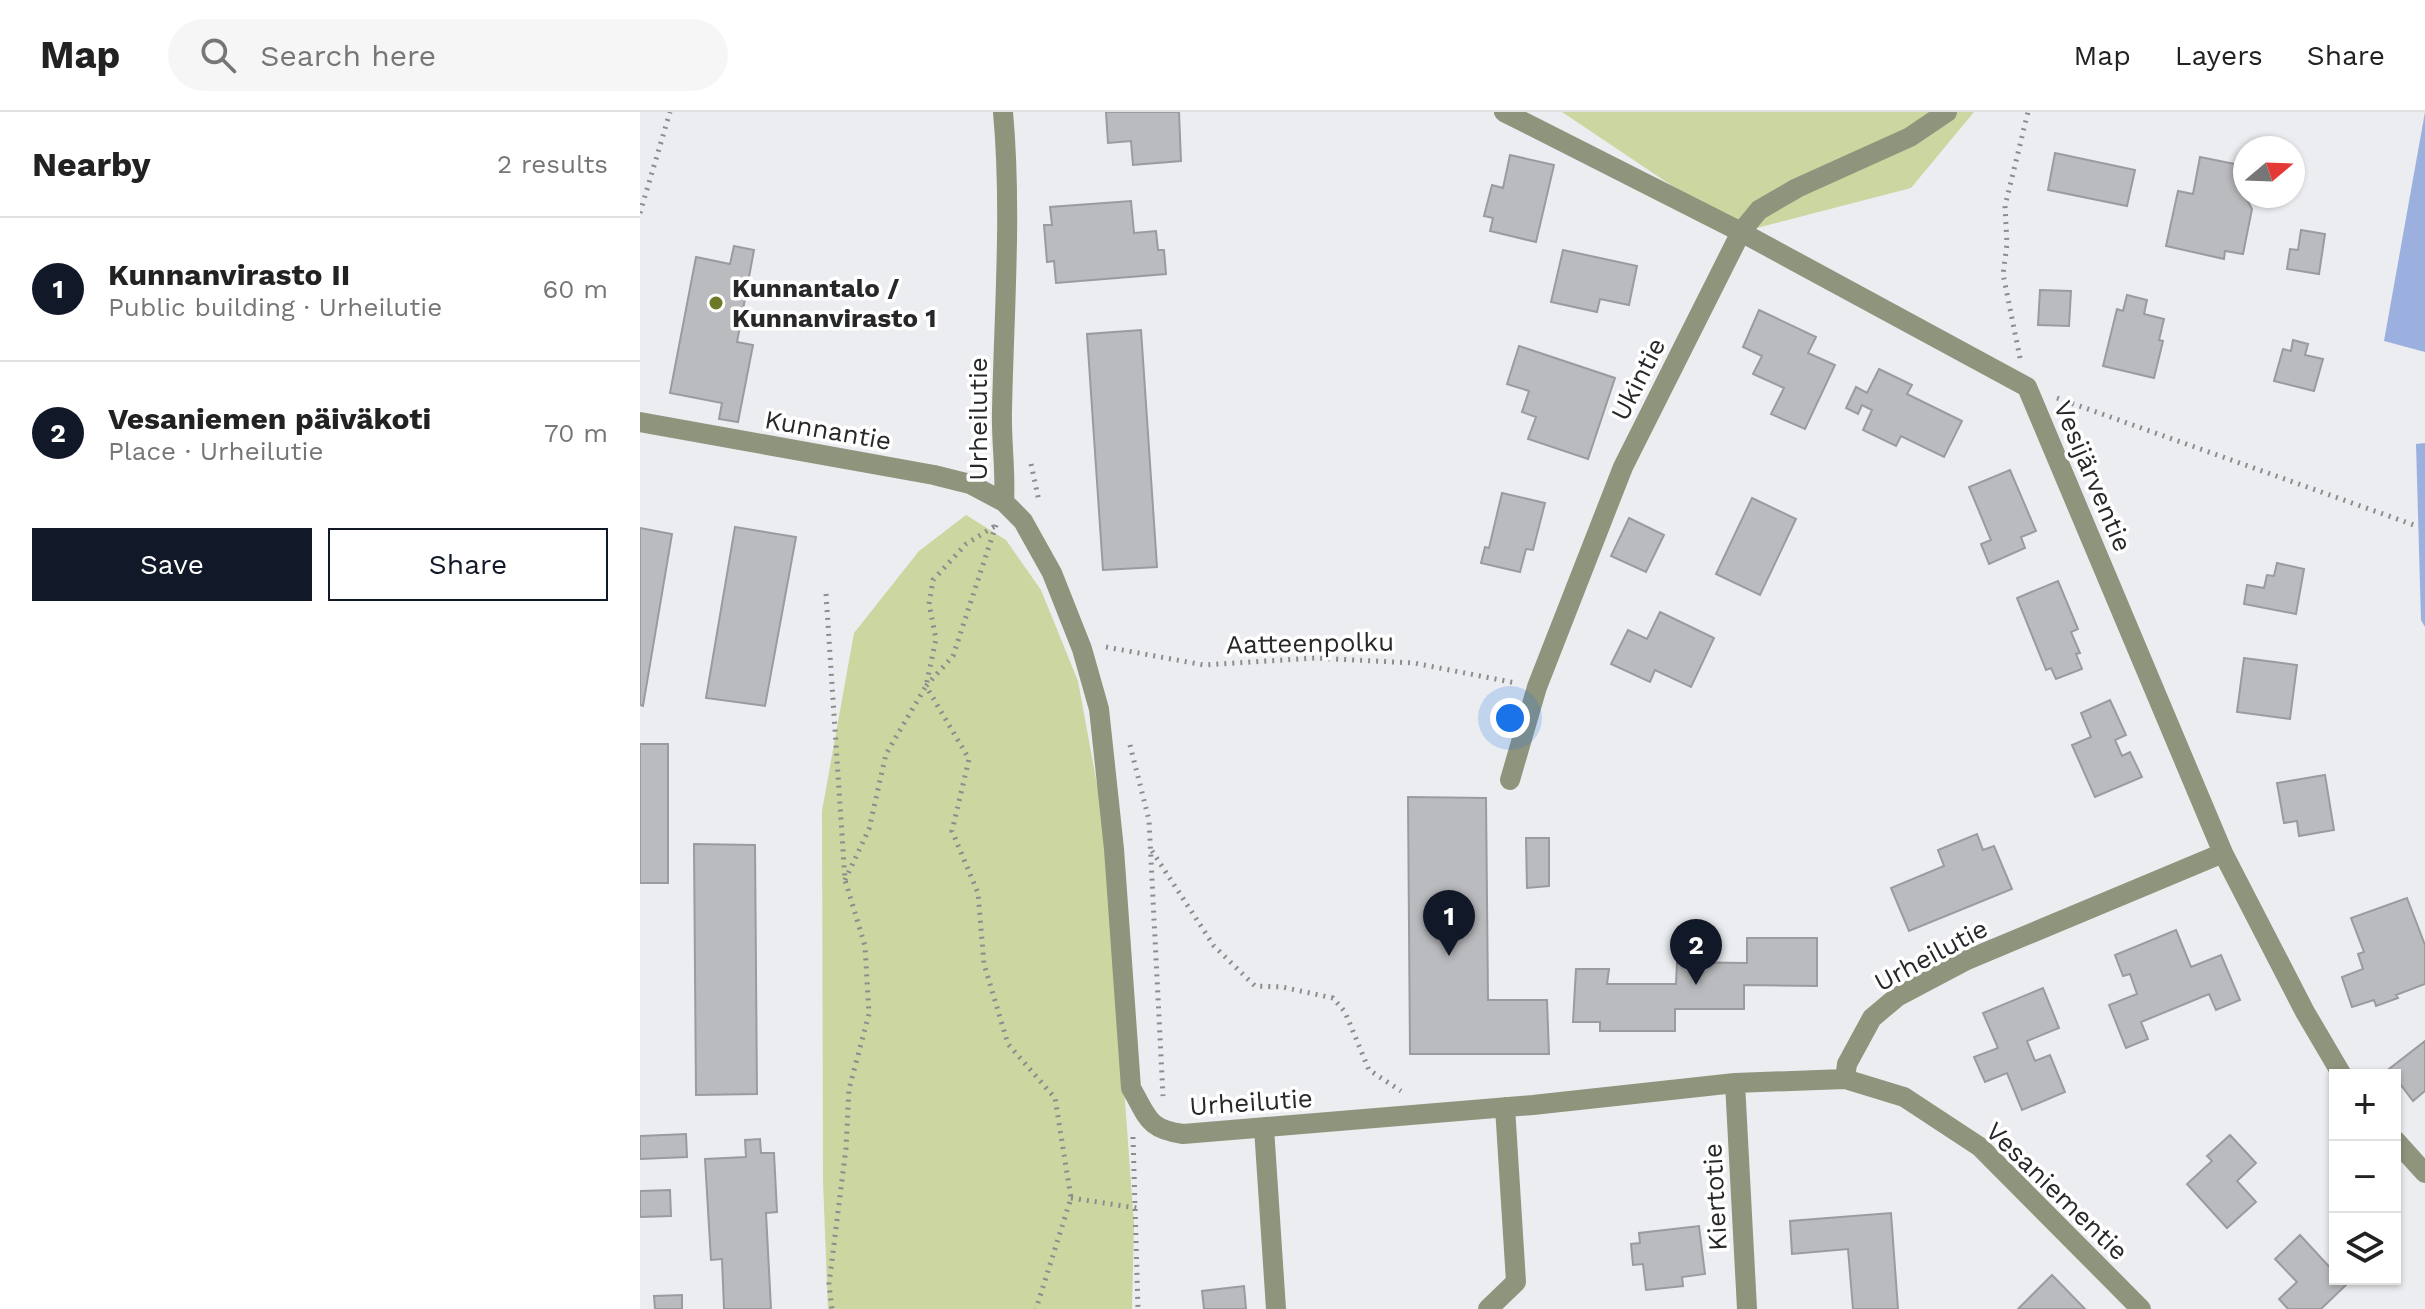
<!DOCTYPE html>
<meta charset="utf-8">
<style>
body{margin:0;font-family:"Work Sans",sans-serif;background:#f6f6f6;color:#222}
.controls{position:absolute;right:24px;bottom:24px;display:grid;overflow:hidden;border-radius:0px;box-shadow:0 2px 6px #0004}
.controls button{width:72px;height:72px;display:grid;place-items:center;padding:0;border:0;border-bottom:2px solid #e0e0e0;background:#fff;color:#222;font:40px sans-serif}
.compass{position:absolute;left:1593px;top:24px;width:72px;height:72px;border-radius:50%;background:#fff;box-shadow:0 2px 6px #0004;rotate:71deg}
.you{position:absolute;left:870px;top:606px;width:28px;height:28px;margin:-20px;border:6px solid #fff;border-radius:50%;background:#1a73e8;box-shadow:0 0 0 12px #1a73e833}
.badge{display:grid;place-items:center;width:52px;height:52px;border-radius:50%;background:#111827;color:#fff;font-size:26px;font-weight:700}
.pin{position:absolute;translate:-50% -66px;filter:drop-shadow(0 2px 4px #0008)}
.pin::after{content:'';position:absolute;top:42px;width:28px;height:24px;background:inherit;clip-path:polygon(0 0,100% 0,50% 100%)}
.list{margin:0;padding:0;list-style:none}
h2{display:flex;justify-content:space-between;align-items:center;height:104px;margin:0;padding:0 32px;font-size:34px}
h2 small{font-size:26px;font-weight:400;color:#767676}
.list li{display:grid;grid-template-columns:52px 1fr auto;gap:24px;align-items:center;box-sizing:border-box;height:144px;padding:0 32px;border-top:2px solid #e0e0e0}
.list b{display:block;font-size:30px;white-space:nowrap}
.list p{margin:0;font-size:26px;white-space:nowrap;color:#767676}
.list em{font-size:26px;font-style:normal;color:#767676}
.actions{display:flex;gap:16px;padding:24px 32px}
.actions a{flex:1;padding:18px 0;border:2px solid #111827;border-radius:0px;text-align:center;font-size:28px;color:#111827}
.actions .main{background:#111827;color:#fff}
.icon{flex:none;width:44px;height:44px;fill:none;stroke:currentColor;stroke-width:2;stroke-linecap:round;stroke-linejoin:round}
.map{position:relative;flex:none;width:1785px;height:1197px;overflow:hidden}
header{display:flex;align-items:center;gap:48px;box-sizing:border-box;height:112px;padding:0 40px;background:#fff;border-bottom:2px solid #e0e0e0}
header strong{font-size:38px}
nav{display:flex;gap:44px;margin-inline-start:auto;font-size:28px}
.search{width:560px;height:72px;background:#f6f6f6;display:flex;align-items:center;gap:20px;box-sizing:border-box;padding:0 28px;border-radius:44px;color:#767676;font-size:30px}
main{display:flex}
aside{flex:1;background:#fff}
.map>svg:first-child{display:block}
.green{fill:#cbd6a0}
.water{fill:#9cb0e0}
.building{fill:#babbbe;stroke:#9a9b9e;stroke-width:2}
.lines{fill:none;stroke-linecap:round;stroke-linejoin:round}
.path{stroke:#8b8c8e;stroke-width:5;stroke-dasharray:2 6;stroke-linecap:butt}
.street{stroke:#8f947d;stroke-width:20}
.poi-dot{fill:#6d7925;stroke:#fff;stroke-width:3}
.labels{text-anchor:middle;stroke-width:7;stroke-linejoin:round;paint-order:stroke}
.poi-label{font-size:26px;font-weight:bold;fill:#272829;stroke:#fff;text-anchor:start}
.street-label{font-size:26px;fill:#272829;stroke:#fff}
</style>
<header>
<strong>Map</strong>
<div class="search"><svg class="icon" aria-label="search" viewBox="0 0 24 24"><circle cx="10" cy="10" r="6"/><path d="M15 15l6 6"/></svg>Search here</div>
<nav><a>Map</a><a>Layers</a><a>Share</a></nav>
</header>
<main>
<aside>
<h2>Nearby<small>2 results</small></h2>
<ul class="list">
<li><span class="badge">1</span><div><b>Kunnanvirasto II</b><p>Public building · Urheilutie</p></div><em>60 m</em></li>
<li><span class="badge">2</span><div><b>Vesaniemen päiväkoti</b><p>Place · Urheilutie</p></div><em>70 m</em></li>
</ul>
<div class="actions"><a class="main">Save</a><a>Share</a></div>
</aside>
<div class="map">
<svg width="1785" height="1197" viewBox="0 0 1785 1197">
<rect width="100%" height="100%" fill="#ecedf0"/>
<path class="green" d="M922 0H1334L1271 76 1101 120Z
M326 403 366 428 401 478 438 569 465 716 494 1112 492 1197H188L183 1069 182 699 214 521 279 439Z"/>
<path class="water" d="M1785 0V240L1744 229Z
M1785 331V515L1781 508 1776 332Z"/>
<path class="building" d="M466 0H539L541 49 493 53 491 29 468 31Z
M1415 41 1495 58 1487 94 1408 78Z
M870 43 914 53 896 130 850 119 853 106 844 104 852 73 863 76Z
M1560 45 1600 53 1599 59 1605 60V84H1608L1607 88 1612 97 1603 142 1585 139 1584 147 1526 134 1538 79 1553 82Z
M491 89 494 121 516 119 518 138H524L526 162 416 171 414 149 407 150 404 113H412L410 95Z
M1661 118 1685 122 1679 162 1647 157 1650 137 1658 138Z
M94 134 114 138 97 230 113 233 98 310 79 307 82 291 30 281 56 145 90 152Z
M923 138 997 154 989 193 960 187 957 200 911 190Z
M1400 178 1431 179 1429 214 1398 213Z
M1487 183 1507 188 1504 202 1524 207 1519 228 1523 229 1514 266 1463 254 1477 197 1483 199Z
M1119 198 1176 225 1168 241 1195 253 1165 317 1131 302 1144 276 1113 262 1122 244 1103 235Z
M501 218 517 455 463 458 447 222Z
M1653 228 1668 232 1665 243 1683 247 1674 279 1634 269 1643 237 1651 239Z
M879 234 975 266 948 347 888 327 896 305 882 300 889 279 867 272Z
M1239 257 1272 273 1267 282 1322 309 1304 345 1261 324 1256 334 1223 318 1232 298 1222 293 1218 302 1206 296 1216 275 1227 281Z
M1370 358 1396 419 1381 425 1385 436 1349 452 1341 432 1351 428 1329 375Z
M862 381 905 391 893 438 886 437 880 460 841 451 845 435 849 436Z
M1112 386 1156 407 1120 483 1076 462Z
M989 406 1024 423 1006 460 971 444Z
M95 415 156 425 125 594 66 586Z
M0 416 32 422 3 594 0 593Z
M1637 451 1664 457 1656 502 1604 492 1607 473 1624 476 1627 463 1634 464Z
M1418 469 1438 517 1431 520 1440 541 1436 542 1442 557 1416 567 1411 556 1406 558 1377 486Z
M1020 500 1074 526 1051 575 1015 558 1010 570 971 552 988 518 1007 527Z
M1604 546 1657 553 1650 607 1597 600Z
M1470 588 1486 623 1475 628 1482 644 1490 640 1502 665 1455 685 1432 633 1451 625 1441 601Z
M0 632H28V771H0Z
M1685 663 1694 718 1659 724 1657 709 1644 711 1637 671Z
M768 685 846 686 848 888H907L909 942H770Z
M1337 722 1343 738 1354 734 1372 777 1269 819 1251 776 1304 754 1298 738Z
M886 726H909V774L887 776Z
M54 732 115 733 117 982 56 983Z
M1767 786 1785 833V872L1756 883 1758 886 1736 894 1734 888 1712 895 1702 865 1723 857 1718 842 1724 840 1711 806Z
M1536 818 1551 855 1581 843 1600 888 1576 898 1569 882 1501 910 1508 927 1486 936 1469 893 1497 882 1490 862 1483 864 1475 843Z
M1107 826H1177V874L1104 873V897H1035V919H960V910H933L936 857H969L967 872H1036L1037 850 1107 851Z
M1403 876 1419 916 1387 929 1395 949 1410 943 1425 980 1382 998 1367 961 1345 970 1334 945 1358 936 1343 901Z
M1785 929V979L1773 989 1749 957Z
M46 1022 47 1045 0 1047V1024Z
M1590 1023 1616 1051 1597 1069 1616 1090 1587 1116 1547 1072 1572 1049 1567 1044Z
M120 1027 121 1041H134L137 1100 126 1101 131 1197H84L82 1147 71 1148 65 1047 106 1045 105 1028Z
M30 1078 31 1104 0 1105V1079Z
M1251 1101 1258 1197H1213L1208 1137 1152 1142 1150 1109Z
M1059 1114 1065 1162 1042 1165 1043 1174 1006 1178 1003 1152 993 1153 991 1132 1000 1131 999 1121Z
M1660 1123 1695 1161V1167H1701L1706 1173 1681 1197H1648L1639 1187 1657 1170 1635 1147Z
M1412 1163 1445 1197H1378Z
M604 1174 606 1197H564L562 1179Z
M42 1183V1197H15L14 1184Z"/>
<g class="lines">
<path class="path" d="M0 101 30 0
M1380 246 1363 162 1367 132 1365 94 1388 0
M1417 286 1774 413
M391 352 399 389
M356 413 313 544 286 574 329 647 312 719 338 781 344 852 368 932 415 986 431 1086 396 1197
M186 482 205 768 225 834 229 902 209 977 206 1036 189 1172 192 1197
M466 535 564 553 675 546 774 551 876 571
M490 633 509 708 523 984
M512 739 574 834 615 874 642 875 693 886 705 900 729 958 761 979
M205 768 229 717 246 642 286 574 296 527 289 492 293 468 326 432 355 414
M493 1025 498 1197
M431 1086 497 1096"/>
<path class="street" d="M363 0C372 99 364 199 362 298 361 329 366 359 364 390
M864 0 1101 120 1387 275 1583 741 1665 900 1702 963
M0 310 294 363 330 372 364 390 383 409 412 461 442 537 459 597 474 737 491 976C508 1005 507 1017 543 1022L893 993 1095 971 1205 967 1207 952 1232 906 1257 885 1327 848 1583 741
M870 668 897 575 983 355 1101 120 1119 98 1157 76 1270 25 1307 0
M1205 967 1264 985 1340 1035 1501 1197
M1095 971 1107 1197
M624 1016 636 1197
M1755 1028 1785 1061
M848 1197 876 1170 865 995"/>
</g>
<circle class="poi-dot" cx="76" cy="191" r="8"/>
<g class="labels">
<g class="poi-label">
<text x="92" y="185">Kunnantalo /<tspan x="92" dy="30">Kunnanvirasto 1</tspan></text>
</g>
<g class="street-label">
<text transform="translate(998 267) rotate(-63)" y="9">Ukintie</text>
<text transform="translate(338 307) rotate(-90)" y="9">Urheilutie</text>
<text transform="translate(188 318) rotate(10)" y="9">Kunnantie</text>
<text transform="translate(1453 364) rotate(67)" y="9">Vesijärventie</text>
<text transform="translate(670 531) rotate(-1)" y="9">Aatteenpolku</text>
<text transform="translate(1291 843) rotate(-28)" y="9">Urheilutie</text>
<text transform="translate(611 990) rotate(-4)" y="9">Urheilutie</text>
<text transform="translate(1417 1079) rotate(44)" y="9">Vesaniementie</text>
<text transform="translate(1075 1085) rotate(-93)" y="9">Kiertotie</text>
</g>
</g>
</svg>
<div class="controls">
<button>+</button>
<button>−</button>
<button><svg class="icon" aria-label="layers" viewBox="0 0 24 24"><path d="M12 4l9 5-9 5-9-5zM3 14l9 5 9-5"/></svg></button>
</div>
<svg class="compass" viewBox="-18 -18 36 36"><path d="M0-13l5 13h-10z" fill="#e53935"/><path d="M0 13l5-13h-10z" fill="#767676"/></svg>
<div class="you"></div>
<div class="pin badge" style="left:809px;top:844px">1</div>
<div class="pin badge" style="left:1056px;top:873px">2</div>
</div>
</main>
